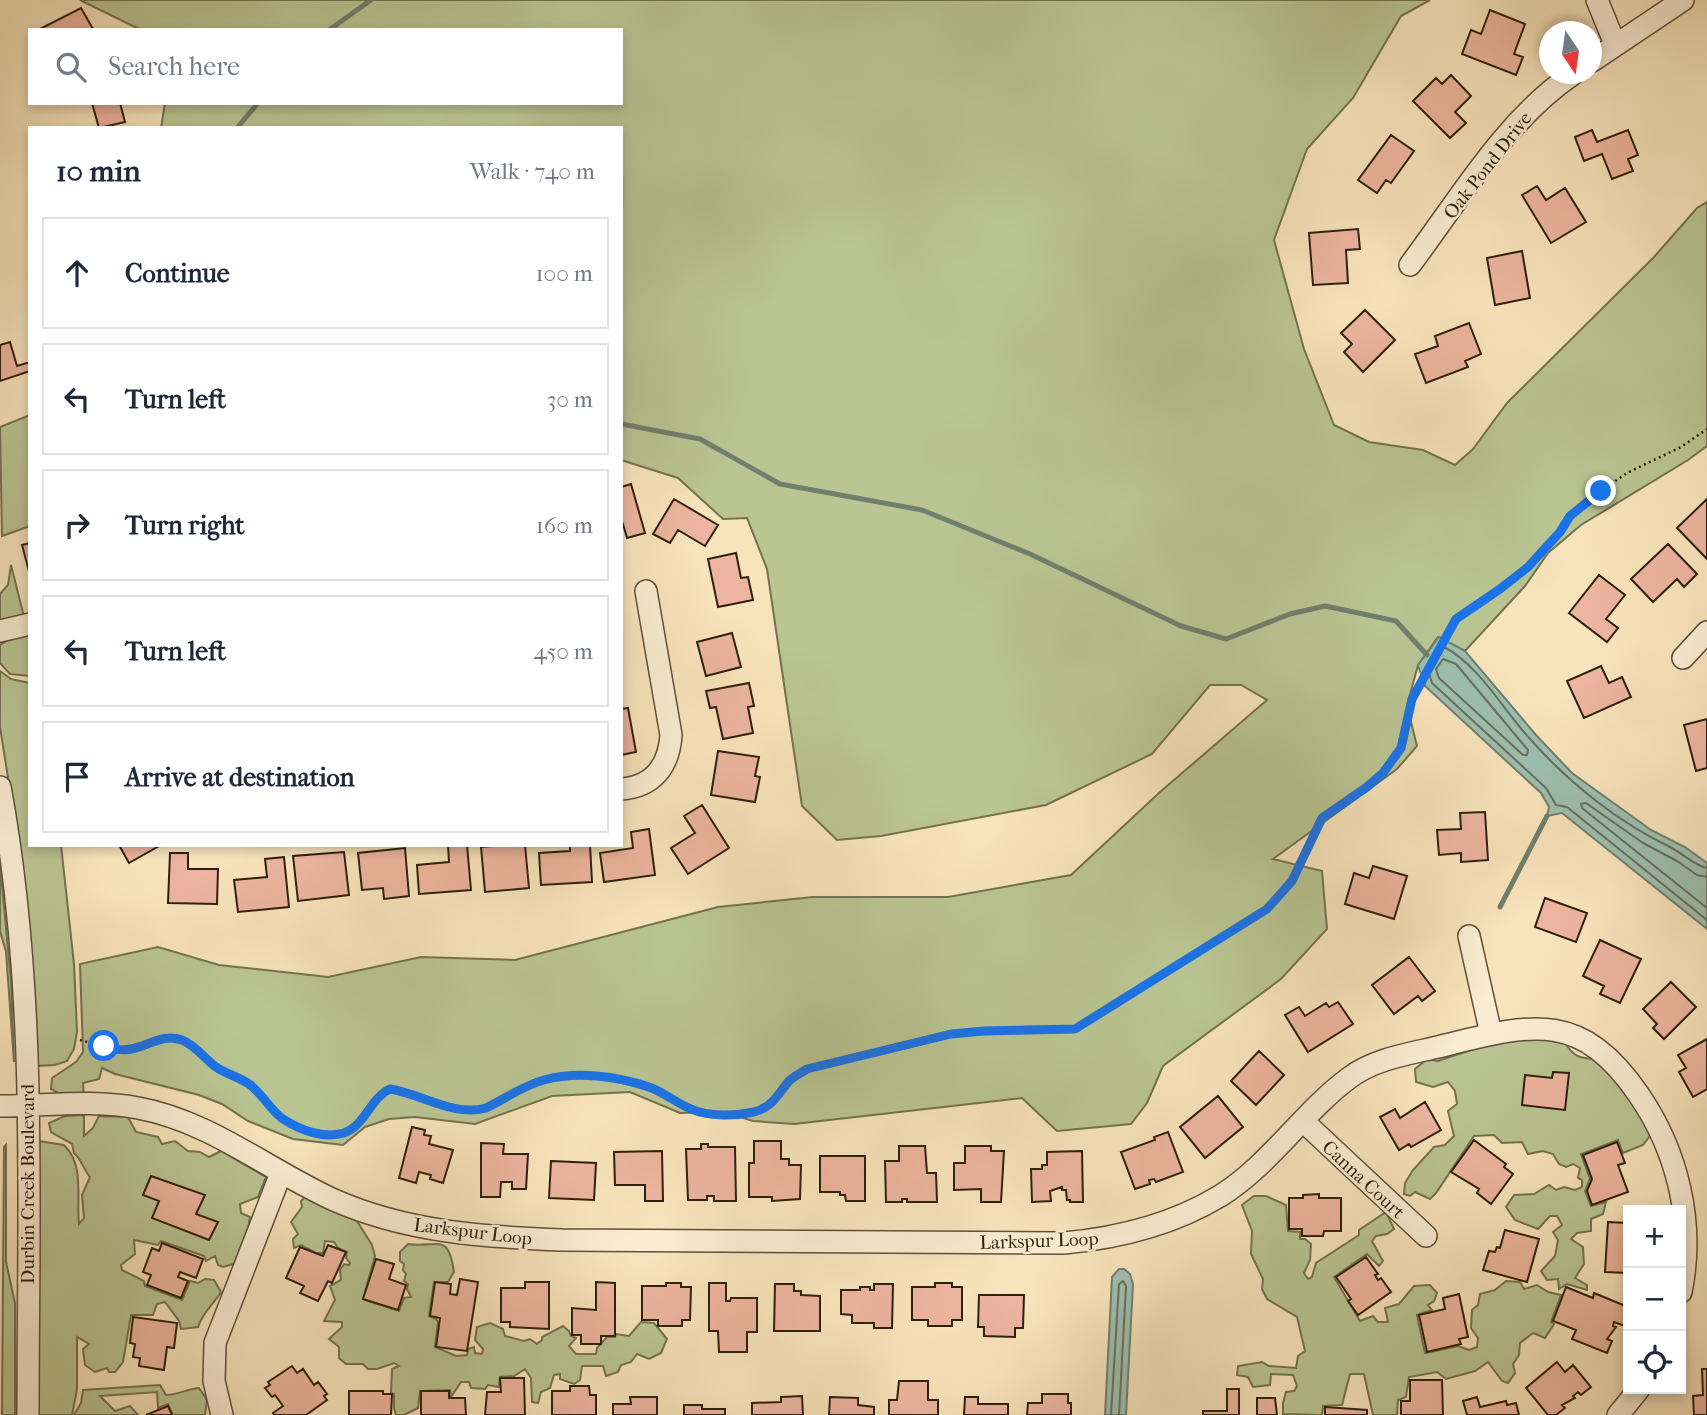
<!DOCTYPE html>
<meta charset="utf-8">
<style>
body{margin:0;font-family:"IM FELL French Canon",serif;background:#f6f6f7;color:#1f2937}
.controls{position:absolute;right:21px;bottom:21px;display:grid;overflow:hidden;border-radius:0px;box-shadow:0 4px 10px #0003}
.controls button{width:63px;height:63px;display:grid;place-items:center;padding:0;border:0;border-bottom:2px solid #e0e1e3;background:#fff;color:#1f2937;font:35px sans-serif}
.compass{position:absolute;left:1539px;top:21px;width:63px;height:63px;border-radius:50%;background:#fff;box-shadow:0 4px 10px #0003;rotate:167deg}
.stop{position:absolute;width:21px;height:21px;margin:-16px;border:5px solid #1a73e8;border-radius:50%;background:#fff}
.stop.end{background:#1a73e8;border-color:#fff;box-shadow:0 2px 7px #0008}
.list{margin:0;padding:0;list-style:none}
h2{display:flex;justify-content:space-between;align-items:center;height:91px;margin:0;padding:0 28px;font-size:30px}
h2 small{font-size:23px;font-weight:400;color:#747a83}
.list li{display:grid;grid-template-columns:46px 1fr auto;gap:21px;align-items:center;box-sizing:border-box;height:112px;margin:0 14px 14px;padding:0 14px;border:2px solid #e0e1e3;border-radius:0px}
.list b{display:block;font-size:26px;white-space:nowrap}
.list em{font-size:23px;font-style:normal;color:#747a83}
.icon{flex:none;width:38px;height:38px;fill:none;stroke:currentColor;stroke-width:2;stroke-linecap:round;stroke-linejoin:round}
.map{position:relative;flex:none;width:1707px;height:1415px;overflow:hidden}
.search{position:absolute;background:#fff;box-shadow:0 4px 10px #0003;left:28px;top:28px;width:595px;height:77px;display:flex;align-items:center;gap:18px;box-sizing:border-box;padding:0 24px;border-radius:0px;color:#747a83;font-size:26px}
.panel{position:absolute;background:#fff;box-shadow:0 4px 10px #0003;left:28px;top:126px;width:595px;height:721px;border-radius:0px}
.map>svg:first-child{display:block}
.green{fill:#bac593;stroke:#747250;stroke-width:2}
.water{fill:#9dbfaf;stroke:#717f6e;stroke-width:2}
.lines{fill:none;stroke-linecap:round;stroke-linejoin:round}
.shore{stroke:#666f5e;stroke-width:2}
.stream{stroke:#717f6e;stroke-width:5}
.building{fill:#edb59f;stroke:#2e1f0c;stroke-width:2}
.minor-casing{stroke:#605038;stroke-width:24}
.path{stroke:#2e1f0c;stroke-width:2.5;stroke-dasharray:2 3.5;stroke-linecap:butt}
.minor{stroke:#faedd3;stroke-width:21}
.route{stroke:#1a73e8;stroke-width:9}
.labels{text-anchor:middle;stroke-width:5;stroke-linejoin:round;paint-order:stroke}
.street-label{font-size:19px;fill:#2e1f0c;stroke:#faedd3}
</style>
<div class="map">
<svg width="1707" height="1415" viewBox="0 0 1707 1415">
<rect width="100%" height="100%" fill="#f8e4bc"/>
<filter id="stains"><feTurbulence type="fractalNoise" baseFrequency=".00286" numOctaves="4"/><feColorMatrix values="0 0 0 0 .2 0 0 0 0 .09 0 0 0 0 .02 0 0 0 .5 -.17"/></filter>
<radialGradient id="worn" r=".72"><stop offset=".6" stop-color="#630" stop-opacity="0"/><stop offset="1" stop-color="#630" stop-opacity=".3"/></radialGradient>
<path class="green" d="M80 0H1430L1401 16 1353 98 1307 149 1274 240 1304 349 1334 425 1369 442 1423 450 1455 465 1473 449 1507 403 1654 257 1697 208 1707 202V446L1688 460 1581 525 1548 553 1525 586 1465 651 1438 637 1418 665 1407 706 1417 746 1397 769 1273 859 1322 871 1327 929 1281 979 1163 1066 1147 1103 1131 1124 1057 1131 1022 1098 794 1124 753 1121 724 1112 680 1113 630 1092 552 1096 475 1124 415 1117 389 1119 365 1127 343 1145 293 1139 248 1121 222 1104 199 1095 115 1074 102 1068 99 1079 83 1083 84 1097 62 1095 51 1089 52 1078 76 1062 83 1052 80 964 158 947 219 965 328 977 421 957 515 960 718 907 813 897H948L1071 875 1160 792 1267 700 1241 685H1210L1152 754 1046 805 881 836 837 840 802 806 767 569 747 518 723 519 678 478 621 460V128H161L165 103H621V30H141Z
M30 415V526L2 536 0 427Z
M11 565 24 617 0 620V594L8 585Z
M29 634 30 676 10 674 0 663V645L10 639Z
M0 671 11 679 30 683V845H61L74 964 77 1032 74 1049 67 1061 55 1065 37 1066 36 1016 25 886 0 727Z
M0 864 11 981 14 1062 6 952 0 931Z
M1531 1037 1565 1043C1580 1066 1587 1053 1601 1063 1626 1081 1640 1105 1653 1132L1643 1145 1623 1153 1618 1140 1581 1154 1590 1179 1585 1191 1591 1206 1606 1202 1603 1214 1591 1219V1231L1577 1233 1571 1239 1583 1247 1584 1264 1575 1278 1587 1285V1290L1567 1284 1559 1289 1558 1279 1547 1280 1541 1271 1555 1256 1558 1240 1553 1232 1562 1225 1557 1216H1550L1538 1229 1515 1220 1506 1207 1514 1195 1534 1194 1549 1185 1556 1190 1564 1187 1575 1190 1582 1187V1180L1578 1178 1580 1168 1573 1164 1566 1167 1559 1164 1553 1154 1543 1151 1528 1154 1522 1142 1502 1143 1494 1135 1474 1136 1436 1193 1430 1199 1415 1192 1410 1196 1404 1194 1405 1183 1413 1170 1434 1147 1445 1145 1454 1136 1448 1111 1457 1104 1455 1091 1448 1082 1433 1087 1416 1082 1415 1069 1427 1059 1438 1061 1489 1044Z
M84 1115V1136L93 1128 99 1116 128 1117 136 1132 158 1137 162 1144 175 1141 188 1151 200 1152 209 1157 221 1151 266 1177 258 1197 240 1204 241 1213 250 1217 247 1235 234 1264 223 1267 218 1265 215 1256 206 1261 204 1256 161 1241 158 1245 134 1240 135 1254 121 1265 122 1270 144 1281 145 1286 182 1300 190 1281 198 1283 205 1279 214 1280 221 1292C213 1305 202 1313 198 1327L181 1329 179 1321 165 1302 157 1304 153 1315H131L123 1362 115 1372H109L107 1368 95 1372 85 1365 83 1349 89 1344 77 1337V1390L72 1415H37L38 1141 64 1145C85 1165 76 1198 79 1224L84 1218 82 1195 90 1177C83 1169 82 1160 74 1153L72 1144 51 1132 49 1123 65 1116Z
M6 1145V1262L15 1303V1415H2L4 1147Z
M1254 1196H1266L1286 1205 1288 1231 1300 1232V1239H1305L1311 1244 1310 1260 1304 1273 1308 1279 1312 1277 1316 1263 1359 1235V1230L1386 1212 1394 1229 1387 1234 1376 1236 1372 1241 1383 1261 1379 1266 1367 1254 1334 1277 1360 1321 1373 1316 1378 1322H1388L1385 1308 1399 1304 1414 1286 1430 1285 1437 1293 1434 1301 1428 1305 1432 1310 1417 1315 1425 1353 1458 1346 1469 1350 1477 1347 1478 1338 1471 1328 1472 1310 1478 1305 1480 1294 1495 1290 1506 1281 1520 1282 1524 1289 1537 1285 1548 1292 1561 1295 1551 1322 1554 1324 1545 1338 1533 1333 1520 1343 1519 1355 1513 1364 1515 1373 1508 1383 1502 1381 1488 1362 1475 1371 1446 1379 1437 1372 1409 1377 1406 1397 1398 1400 1397 1415H1373L1364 1374H1350L1342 1405 1323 1406 1322 1415 1283 1414V1403L1286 1392 1294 1391 1297 1386 1293 1375 1271 1374 1270 1385 1253 1387 1248 1377 1237 1375 1238 1366 1262 1362 1269 1366 1296 1368 1298 1356 1305 1351 1297 1317 1267 1299 1262 1289 1263 1279 1251 1254 1252 1231 1242 1205Z
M305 1197 357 1221 372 1245 375 1256 363 1299 399 1311 404 1298 411 1297 407 1289 408 1284 404 1281 406 1274 403 1270 404 1264 400 1261V1252L408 1244C436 1249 448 1230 454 1272L448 1282H434L429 1316 436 1319 438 1322 435 1347 456 1356 467 1355 468 1349 474 1347 475 1353 482 1354 483 1349 475 1340 477 1327 490 1323 503 1329 505 1336 524 1341 530 1339 537 1344 542 1340V1337L563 1326 569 1331 571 1336 576 1338 569 1346 576 1354H596L597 1348 607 1337H615L616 1334 629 1336 641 1322 654 1323 667 1339 661 1353 649 1359 637 1354 631 1362 621 1365 618 1372 606 1376 603 1366H582L580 1380 574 1384 560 1379V1374L554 1375 550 1388 541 1392 538 1403 532 1402 531 1378 525 1369 514 1376 500 1377 499 1387 488 1385 485 1389 471 1388 469 1382H461L451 1397 450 1390 420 1391 418 1408 404 1415H396L394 1408V1394L391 1393 392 1369 399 1366 394 1363 377 1369H368L363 1364H346L339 1358V1347L329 1339 342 1327V1322L324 1321 335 1300 330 1286 341 1280 340 1270 344 1264 349 1265 350 1263 346 1258 347 1252 338 1248 334 1242 325 1241 323 1253H316L301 1245 294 1248 293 1239 298 1234 291 1222 302 1207 301 1201Z
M160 1385 166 1395C178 1395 186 1389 199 1388L207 1400 205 1415H173L168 1404 158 1408 157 1392 100 1396 115 1411 130 1406 138 1415H74L81 1403 83 1390Z"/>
<path class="water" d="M1439 637 1465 651 1536 735 1572 773 1651 830 1685 847 1707 863V929L1562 813 1547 816 1549 807 1541 793 1425 686 1418 665Z
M1119 1269H1124L1130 1274 1133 1284 1126 1415H1105L1112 1277Z"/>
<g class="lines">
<path class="shore" d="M1443 659 1456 664 1528 750 1527 755H1523L1439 678 1436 669Z
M1707 868C1695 866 1682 853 1670 847 1618 822 1569 783 1531 740 1503 710 1480 666 1444 647L1440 648 1427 667 1432 683 1546 788 1556 805 1567 807 1707 920
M1707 877 1697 875 1677 861 1643 843 1586 803 1581 804 1582 808 1707 908
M1111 1415 1119 1284 1123 1281 1126 1286 1119 1415"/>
<path class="stream" d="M329 30 371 0
M237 128 258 103
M621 424 700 439 780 484 922 510 1030 554 1181 626 1226 639 1290 614 1325 606 1396 621 1427 655
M1500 907 1547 816"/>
</g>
<path class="building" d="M81 8 93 29 38 30Z
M1490 10 1525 24 1514 54 1523 57 1516 75 1462 54 1471 30 1481 34Z
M1451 75 1471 96 1455 112 1466 123 1450 138 1413 101 1436 78 1442 84Z
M92 103H120L125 122 99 128Z
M1592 130 1597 142 1628 130 1638 155 1628 159 1633 171 1612 179 1602 154 1584 161 1575 137Z
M1391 135 1414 151 1391 183 1386 180 1377 193 1358 180Z
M1537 186 1546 200 1565 188 1586 222 1551 243 1522 195Z
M1358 229 1360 249 1346 250 1348 283 1313 285 1309 233Z
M1522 251 1530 298 1495 305 1487 258Z
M1365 310 1395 340 1363 372 1344 352 1352 344 1341 333Z
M1469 323 1481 354 1465 361 1468 367 1426 383 1415 354 1438 346 1435 336Z
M10 342 17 366 30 362V371L0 381V345Z
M631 484 645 533 627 538 623 524 621 525V487Z
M674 499 718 525 705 546 678 530 670 543 653 534Z
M1707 499V559L1677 528Z
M30 543V575L22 545Z
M1668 544 1697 574 1684 587 1677 579 1653 602 1631 579Z
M736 553 741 578 748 577 753 600 718 607 708 559Z
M1599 575 1625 595 1606 619 1618 628 1607 642 1569 613Z
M732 633 741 667 706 676 697 642Z
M1601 666 1609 683 1622 677 1631 697 1584 718 1567 681Z
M749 683 754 706 748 707 753 733 723 739 716 707 710 708 706 691Z
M628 708 636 752 621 755V709Z
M1707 719V768L1696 771 1684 725Z
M718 751 759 757 755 776 760 777 755 802 711 795Z
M702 805 729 848 688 874 671 848 695 833 684 816Z
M1485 812 1488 860 1461 862V853L1439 855 1437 830 1461 829 1460 813Z
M649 829 655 875 604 882 600 853 633 848 631 832Z
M119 845H158L159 846 129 863Z
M448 845H467L471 890 419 894 417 865 449 862Z
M504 845H525L529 888 485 892 481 847Z
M570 845H590L592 882 541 885 539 853 570 851Z
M405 848 409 896 384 899 383 888 362 890 358 853Z
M344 852 349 895 298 901 293 856Z
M170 853H188V869H218L217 904 168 903Z
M284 857 289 907 238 912 234 880 267 877 265 859Z
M1373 866 1407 876 1394 919 1345 904 1354 873 1369 878Z
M1545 898 1587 913 1576 942 1535 927Z
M1600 940 1641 959 1620 1003 1600 994 1604 986 1583 976Z
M1409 957 1435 991 1422 1001 1418 996 1394 1014 1372 985Z
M1671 982 1696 1007 1664 1039 1653 1028 1657 1024 1643 1009Z
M1338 1002 1353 1024 1308 1052 1285 1015 1299 1007 1305 1016 1326 1003 1329 1007Z
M1707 1039V1089L1693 1097 1679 1072 1686 1068 1678 1055Z
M1259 1051 1284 1075 1256 1105 1231 1081Z
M1553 1072 1569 1073 1565 1110 1522 1105 1525 1075 1552 1078Z
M1218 1096 1243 1127 1205 1158 1180 1127Z
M1425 1102 1441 1130 1411 1147 1409 1144 1399 1150 1380 1117 1395 1109 1400 1118Z
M412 1127 425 1130 424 1135 431 1136 429 1144 453 1150 443 1183 430 1179 431 1175 419 1172 416 1183 399 1178Z
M1168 1132 1183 1172 1156 1182 1154 1179 1149 1180 1150 1184 1135 1189 1121 1152 1155 1140 1154 1137Z
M1474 1140 1506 1164 1504 1167 1513 1174 1491 1204 1477 1193 1479 1189 1451 1172Z
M754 1141H781V1159H789V1165H801L800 1199 772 1201V1197H749V1163H754Z
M1617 1142 1625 1163 1618 1165 1628 1192 1592 1205 1587 1191 1592 1179 1583 1155Z
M481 1143 504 1144 503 1154H528L526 1189H512V1182H501L500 1197H481Z
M701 1144H708V1147H735L736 1201H714V1196H707V1200H688L686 1149H701Z
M899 1146H925L927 1173H936L937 1202H907V1199H902V1202H886L885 1161H899Z
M965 1146H991V1151H1004L1001 1202H981V1189L954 1190V1163H965Z
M662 1151 663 1201H645V1185H615L614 1152Z
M1082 1151 1083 1202H1070V1200H1067L1066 1190H1062V1187L1050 1191 1051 1201 1032 1202 1031 1169H1042V1165H1047V1152Z
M820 1156H865V1201H846L845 1195H840V1192H820Z
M551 1161 596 1163 594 1200 549 1198Z
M151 1176 205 1195 196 1214 218 1222 209 1240 152 1218 159 1201 143 1195Z
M1319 1194V1198H1341V1231H1324L1323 1236H1302V1229H1289V1198H1303V1195Z
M1608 1222 1628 1223V1273L1605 1272Z
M1505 1230 1539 1239 1527 1282 1483 1270 1489 1251 1495 1252 1497 1247 1500 1248Z
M162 1243 203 1259 196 1278 180 1272 178 1277 188 1281 181 1298 147 1285 151 1275 143 1272 152 1248 159 1251Z
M328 1245 346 1252 332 1283 328 1281 318 1301 300 1293 304 1286 286 1278 300 1247 323 1256Z
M1366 1257 1378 1274 1375 1275 1378 1280 1381 1278 1391 1292 1358 1315 1348 1301 1351 1299 1336 1277Z
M376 1259 394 1264 389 1279 406 1285 398 1310 363 1299Z
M460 1279 478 1282 467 1351 436 1347 440 1318 430 1316 435 1282 451 1284 450 1294 457 1295Z
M525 1282H549V1329L510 1327V1322H501V1288H525Z
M596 1282 615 1283V1336H601V1344H581V1335H572V1308L596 1310Z
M666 1283H681V1287H691L690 1320H682V1326H658V1320H642V1286H666Z
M709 1283H726V1301H730L731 1298H757V1332H747V1352H719L718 1331H709Z
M935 1283H952V1287H962V1320H952V1326H928V1320H912V1287H935Z
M775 1284H794V1291H801V1295L820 1296V1331H774Z
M874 1284H893L892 1328H874V1323H852V1315L841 1314V1290H860V1287H870V1290H874Z
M1566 1287 1593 1298 1594 1293 1628 1307V1317L1625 1326 1614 1322 1613 1326 1616 1327 1607 1339 1612 1341 1607 1353 1572 1339 1576 1330 1553 1321Z
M1459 1294 1468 1337 1459 1339 1461 1344 1427 1352 1419 1315 1445 1309 1443 1298Z
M979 1295H1024L1023 1328H1015V1337L984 1336V1327H978Z
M133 1317 177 1323 174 1348 167 1347 164 1370 139 1366 140 1358 133 1357 135 1344 130 1343Z
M1557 1362 1565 1372 1573 1365 1591 1387 1581 1395 1578 1392 1573 1396 1575 1398 1562 1405 1565 1408 1556 1415H1548L1526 1388Z
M292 1366 297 1373 303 1369 314 1385 318 1382 327 1394 324 1396 327 1400 306 1415H274L273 1413 283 1406 275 1395 272 1397 265 1388 270 1385 268 1382Z
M1702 1369H1707V1415H1694L1693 1396 1703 1395Z
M500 1378H524L525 1415H485L487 1392H501Z
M1410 1380H1442L1443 1415H1401V1401H1410Z
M899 1381H928V1400H938V1415H889V1400H897Z
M570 1386H589L590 1395H596V1415H552V1391H570Z
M1227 1389H1239V1415H1203V1411H1227Z
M349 1391H383V1394H392L391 1415H349Z
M421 1391H449V1398H465L466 1415H421Z
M1042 1394H1068V1403H1071V1415H1027L1028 1403H1042Z
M802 1396 803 1415H752V1403L781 1402V1397Z
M630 1397H657V1415H613V1404H631Z
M830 1397 858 1398V1405L874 1407V1415H829Z
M965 1397H978V1404H1008V1415H964Z
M1477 1397 1480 1407 1506 1401 1507 1405 1516 1403 1519 1415H1467L1463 1401Z
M1257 1398H1275L1277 1415H1257Z
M684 1405H702V1409H725V1415H684Z
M168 1406 172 1415H146Z
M1325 1407 1367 1410V1415H1325Z"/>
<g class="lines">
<g class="minor-casing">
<path id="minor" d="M1597 0 1615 44
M1592 61 1683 0
M1410 265C1459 200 1505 120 1573 74
M0 631 30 624
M1683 658 1707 632
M0 787C38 993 28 1206 28 1415
M621 789C653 787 669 766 671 735L646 591
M1469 936 1491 1034
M0 1106C45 1106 93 1099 138 1108 210 1121 268 1170 334 1200 407 1232 483 1237 562 1240L1064 1243C1119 1238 1172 1225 1220 1196 1270 1165 1302 1113 1349 1078 1374 1059 1408 1054 1438 1047 1528 1025 1579 1007 1639 1095 1678 1152 1695 1223 1681 1292
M1303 1121 1426 1236
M222 1415 214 1381 215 1343 281 1173
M1618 1415 1639 1389"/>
</g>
<path class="path" d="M80 1040C93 1043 108 1050 122 1050 143 1051 161 1031 183 1040 196 1046 205 1060 217 1067 227 1075 240 1077 250 1084 261 1093 269 1105 279 1115 294 1130 324 1139 344 1132 365 1126 370 1098 390 1089 422 1093 453 1116 486 1108 505 1099 524 1085 544 1080 576 1071 617 1076 649 1087 664 1092 676 1103 691 1109 709 1117 736 1116 754 1112 773 1107 778 1094 790 1081 794 1076 801 1073 807 1069L951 1035 984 1031 1075 1029 1267 909 1292 881 1322 818 1368 787 1383 773 1401 748 1412 699 1456 619 1500 589 1528 567 1570 517 1601 491 1627 473 1681 447 1707 429"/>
<use href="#minor" class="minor"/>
</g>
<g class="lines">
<path class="route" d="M104 1046C114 1049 121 1051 131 1049 149 1046 163 1033 182 1040 195 1045 205 1059 216 1067 226 1074 239 1077 249 1084 262 1093 270 1110 283 1119 300 1130 323 1139 344 1133 365 1126 370 1098 390 1089 422 1094 453 1117 486 1108 505 1099 524 1085 544 1080 576 1071 617 1076 649 1087 664 1092 676 1103 691 1109 709 1117 736 1116 754 1112 773 1107 778 1094 789 1081 794 1076 801 1073 807 1069L951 1034 984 1031 1075 1029 1267 909 1292 881 1322 818 1367 787 1383 773 1401 748 1412 699 1456 619 1500 589 1528 567 1560 532 1570 516 1601 491"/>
</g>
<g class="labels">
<g class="street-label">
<text transform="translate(1487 165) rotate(-52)" y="7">Oak Pond Drive</text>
<text transform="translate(1364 1179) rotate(43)" y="7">Canna Court</text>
<text transform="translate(27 1184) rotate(-90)" y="7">Durbin Creek Boulevard</text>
<text transform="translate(473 1231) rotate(7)" y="7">Larkspur Loop</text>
<text transform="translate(1039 1240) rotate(-2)" y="7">Larkspur Loop</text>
</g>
</g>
<rect width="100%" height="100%" filter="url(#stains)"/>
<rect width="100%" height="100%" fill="url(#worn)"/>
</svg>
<div class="controls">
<button>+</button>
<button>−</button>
<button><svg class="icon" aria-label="locate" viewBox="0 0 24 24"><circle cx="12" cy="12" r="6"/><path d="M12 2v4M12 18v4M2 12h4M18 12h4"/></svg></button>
</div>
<svg class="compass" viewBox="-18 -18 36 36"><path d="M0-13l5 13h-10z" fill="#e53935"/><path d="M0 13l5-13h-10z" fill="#747a83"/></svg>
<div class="stop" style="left:104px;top:1046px"></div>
<div class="stop end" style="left:1601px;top:491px"></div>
<div class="search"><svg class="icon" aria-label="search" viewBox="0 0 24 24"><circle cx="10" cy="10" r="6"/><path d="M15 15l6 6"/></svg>Search here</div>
<section class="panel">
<h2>10 min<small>Walk · 740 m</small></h2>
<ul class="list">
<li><svg class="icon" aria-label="ahead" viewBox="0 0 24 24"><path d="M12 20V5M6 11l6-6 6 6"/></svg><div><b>Continue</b></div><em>100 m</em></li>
<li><svg class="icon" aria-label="left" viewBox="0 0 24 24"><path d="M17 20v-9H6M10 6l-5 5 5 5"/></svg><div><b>Turn left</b></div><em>30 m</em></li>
<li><svg class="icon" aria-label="right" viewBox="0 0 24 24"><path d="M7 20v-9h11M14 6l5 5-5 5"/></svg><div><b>Turn right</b></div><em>160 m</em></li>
<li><svg class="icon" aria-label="left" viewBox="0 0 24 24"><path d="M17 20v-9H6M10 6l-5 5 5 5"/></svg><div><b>Turn left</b></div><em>450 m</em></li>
<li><svg class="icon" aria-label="arrive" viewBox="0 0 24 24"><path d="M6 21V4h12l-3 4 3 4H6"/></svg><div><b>Arrive at destination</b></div></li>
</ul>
</section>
</div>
